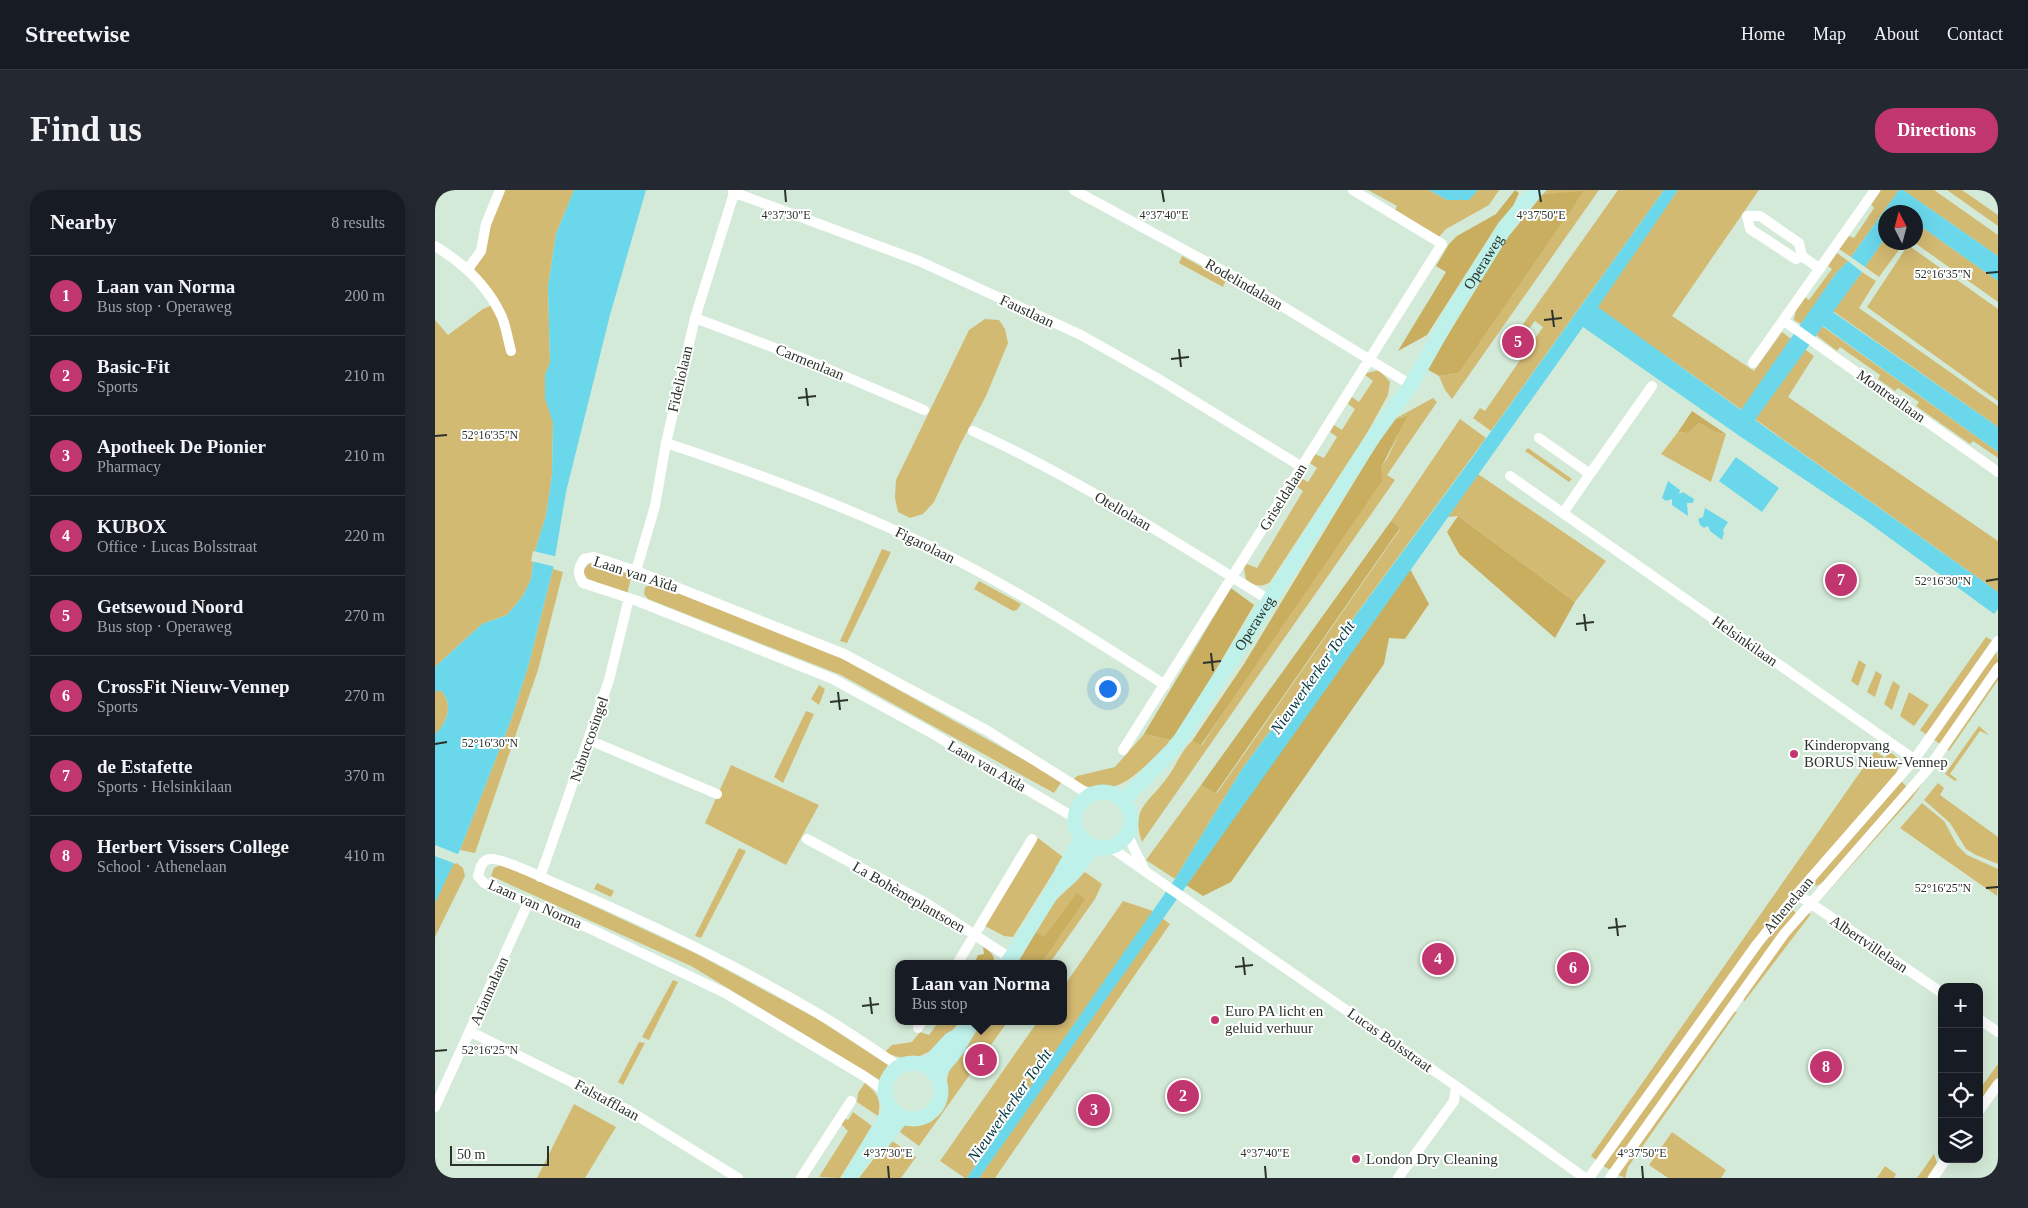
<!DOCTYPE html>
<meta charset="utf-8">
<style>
body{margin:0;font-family:"Times New Roman",serif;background:#242831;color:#f1f3f6}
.controls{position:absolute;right:15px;bottom:15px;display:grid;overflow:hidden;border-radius:10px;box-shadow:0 5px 20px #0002}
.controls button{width:45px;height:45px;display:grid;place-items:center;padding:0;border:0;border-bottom:1px solid #363941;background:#171b24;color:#f1f3f6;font:25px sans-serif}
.compass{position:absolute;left:1443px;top:15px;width:45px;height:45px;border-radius:50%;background:#171b24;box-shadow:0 5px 20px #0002;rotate:354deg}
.scale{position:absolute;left:15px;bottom:12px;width:99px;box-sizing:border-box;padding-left:5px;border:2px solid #2a322b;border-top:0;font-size:14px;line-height:18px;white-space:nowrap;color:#2a322b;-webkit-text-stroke:4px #fff;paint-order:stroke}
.you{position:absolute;left:672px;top:498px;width:18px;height:18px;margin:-12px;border:4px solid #fff;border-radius:50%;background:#1a73e8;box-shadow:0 0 0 8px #1a73e833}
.badge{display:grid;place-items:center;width:32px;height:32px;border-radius:50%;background:#c1366e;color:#fff;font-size:16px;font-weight:700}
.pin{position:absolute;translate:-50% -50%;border:2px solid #fff;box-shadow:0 1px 5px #0006}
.popup{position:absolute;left:460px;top:770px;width:172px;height:65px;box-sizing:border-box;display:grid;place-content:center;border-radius:10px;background:#171b24;filter:drop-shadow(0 1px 4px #0005);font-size:16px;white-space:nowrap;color:#9ea1a6}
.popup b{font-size:19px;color:#f1f3f6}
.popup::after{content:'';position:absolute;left:50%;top:100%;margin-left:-10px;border:10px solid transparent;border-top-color:#171b24}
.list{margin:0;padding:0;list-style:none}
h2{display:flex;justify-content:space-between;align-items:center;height:65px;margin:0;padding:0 20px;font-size:21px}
h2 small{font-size:16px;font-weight:400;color:#9ea1a6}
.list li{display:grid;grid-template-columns:32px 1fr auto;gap:15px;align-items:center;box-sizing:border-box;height:80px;padding:0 20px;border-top:1px solid #363941}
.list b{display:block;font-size:19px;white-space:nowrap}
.list p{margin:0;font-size:16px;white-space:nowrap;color:#9ea1a6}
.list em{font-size:16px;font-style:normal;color:#9ea1a6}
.icon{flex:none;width:28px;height:28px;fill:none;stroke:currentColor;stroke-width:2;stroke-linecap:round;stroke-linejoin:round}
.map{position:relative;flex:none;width:1563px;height:988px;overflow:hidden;border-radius:20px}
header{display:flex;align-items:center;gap:30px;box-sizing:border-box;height:70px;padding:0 25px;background:#171b24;border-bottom:1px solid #363941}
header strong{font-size:24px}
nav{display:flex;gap:28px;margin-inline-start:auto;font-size:18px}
.intro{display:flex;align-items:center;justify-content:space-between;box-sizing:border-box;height:120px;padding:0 30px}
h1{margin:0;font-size:35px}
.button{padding:12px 22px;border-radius:20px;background:#c1366e;color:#fff;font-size:18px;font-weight:700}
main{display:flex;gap:30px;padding:0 30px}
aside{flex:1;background:#171b24;border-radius:20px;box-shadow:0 5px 20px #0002}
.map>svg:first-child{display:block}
.green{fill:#d3ba72}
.forest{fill:#c9ae60}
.water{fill:#6bd7eb}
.pier{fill:#d4ead8}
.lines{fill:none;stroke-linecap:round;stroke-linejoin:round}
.minor{stroke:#fff;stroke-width:10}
.secondary{stroke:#bdf1ea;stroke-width:15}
.ticks{fill:none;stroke:#2a322b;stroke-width:2}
.poi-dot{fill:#c1366e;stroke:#fff;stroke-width:2}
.labels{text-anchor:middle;stroke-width:4;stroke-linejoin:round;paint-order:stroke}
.street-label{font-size:15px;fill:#2a322b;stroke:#fff}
.poi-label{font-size:15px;fill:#2a322b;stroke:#fff;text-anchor:start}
.water-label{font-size:16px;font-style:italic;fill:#01373f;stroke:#fff}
.ticks-label{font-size:12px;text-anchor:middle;fill:#2a322b;stroke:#fff;stroke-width:4;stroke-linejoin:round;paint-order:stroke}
</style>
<header>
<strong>Streetwise</strong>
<nav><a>Home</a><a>Map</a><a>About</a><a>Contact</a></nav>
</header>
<div class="intro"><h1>Find us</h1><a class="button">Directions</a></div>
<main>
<aside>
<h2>Nearby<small>8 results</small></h2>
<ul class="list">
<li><span class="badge">1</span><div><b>Laan van Norma</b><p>Bus stop · Operaweg</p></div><em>200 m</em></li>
<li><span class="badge">2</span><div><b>Basic-Fit</b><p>Sports</p></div><em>210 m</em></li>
<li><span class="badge">3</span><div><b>Apotheek De Pionier</b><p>Pharmacy</p></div><em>210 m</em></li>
<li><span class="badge">4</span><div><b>KUBOX</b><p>Office · Lucas Bolsstraat</p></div><em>220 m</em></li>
<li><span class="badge">5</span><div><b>Getsewoud Noord</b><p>Bus stop · Operaweg</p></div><em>270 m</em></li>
<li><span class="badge">6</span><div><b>CrossFit Nieuw-Vennep</b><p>Sports</p></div><em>270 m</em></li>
<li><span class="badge">7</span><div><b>de Estafette</b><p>Sports · Helsinkilaan</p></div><em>370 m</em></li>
<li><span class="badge">8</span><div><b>Herbert Vissers College</b><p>School · Athenelaan</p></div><em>410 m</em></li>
</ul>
</aside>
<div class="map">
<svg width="1563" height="988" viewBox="0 0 1563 988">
<rect width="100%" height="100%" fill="#d4ead8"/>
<path class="green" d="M69 0H139L121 44 113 97 115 173 110 185 111 208 118 233 117 285 111 326 100 361 96 389 88 406 72 425 47 434 0 477V130L13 145 48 119 62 113 39 79 48 66 56 33Z
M933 0H994L1012 10H1034L1043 0H1064L1054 15 1011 39 1004 47 960 20 962 16Z
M1112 0H1164L1017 209 1010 200 1004 186 1024 183 1148 2 1108 4Z
M1183 0H1229L1056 241 1038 228 1045 218 1050 221 1108 137 1100 131 1092 141 1086 137Z
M1243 0H1324L1237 126 1319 181 1347 142 1379 166 1353 207 1563 351V402L1162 117Z
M1446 0H1464L1416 67 1404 59 1414 46 1419 48 1439 18 1436 14Z
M1468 0H1499L1563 45V66Z
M1512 0H1527L1563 25V36Z
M1481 33 1563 91V112L1480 53Z
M1450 48V52L1469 53 1444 87 1430 77Z
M1473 55 1563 119V211L1432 117Z
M1402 63 1413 71 1401 83 1366 134 1359 130 1361 119 1370 107 1374 110 1397 79 1393 76Z
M747 66 791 90 788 97 744 73Z
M1427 82 1441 91 1424 118 1563 216V237L1398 121Z
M550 129 564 130 570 139 573 153 551 206 525 255 499 312 488 324 475 328 463 322 460 308 461 290 534 140Z
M1387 136 1563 262V268L1538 251 1535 254 1481 216 1484 212 1463 198 1460 201 1443 189 1445 185 1405 157 1402 161 1381 145Z
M944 180 955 192 953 205 931 245 835 392C826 398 819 396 811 390L809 378 812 374 822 378 868 301 861 296 866 288 873 292 882 278 875 273 880 264 889 268 902 247 895 242 899 235 907 240 920 219 913 214 917 207 924 212 938 191 930 185 932 183Z
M998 208 1002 212 952 285 960 290 707 652C695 618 715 612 731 589 741 577 745 562 757 551L767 555 953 267 972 225 956 231Z
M1025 229 1051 248 807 579 740 689 711 670 766 595 782 603 965 339 956 331Z
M1264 233 1280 242 1291 244 1276 292 1226 264 1243 242 1253 243Z
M1093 258 1137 289 1134 292 1090 261Z
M1043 284 1171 371 1140 412 1023 326 1013 327Z
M447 359 456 362 412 453 405 451Z
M155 373 197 384 192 404 153 389 149 384V379Z
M118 379 128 382 103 480 40 663 25 660 76 530 93 477Z
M544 391 586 414 582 420 578 421 539 399Z
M220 392 408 469 627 591 619 603 406 485 213 409 209 404 210 397Z
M1551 447 1557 450 1492 545 1485 540Z
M1561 460 1563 471 1505 554 1498 549Z
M1424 470 1431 475 1423 496 1416 491Z
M1441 481 1447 485 1440 507 1432 502Z
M1563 484V490L1514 561 1511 559Z
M1458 491 1465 496 1457 520 1449 514Z
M384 495 390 499 384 515 376 509Z
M5 500C19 512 13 533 0 544V502Z
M1474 502 1494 515 1479 536 1465 526Z
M371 521 379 524 348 593 339 587Z
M1544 536 1554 545 1545 541 1515 584 1522 589 1520 591 1510 584Z
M709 544 735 550 731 556C701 584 682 612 637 591L642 586 680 577Z
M1440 561 1450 568 1455 562 1463 568 1464 575 1461 584 1368 690 1163 971 1156 966Z
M296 575 384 615 351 675 270 633Z
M1465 590 1472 597 1387 693 1381 696 1378 691Z
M1489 591 1477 608 1389 706Z
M1503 593 1509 598 1505 605 1563 647V674L1541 665 1531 659 1515 633 1489 610Z
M1487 613 1509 631 1522 655 1532 665 1563 679 1562 706 1465 638Z
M603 648 628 667 578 747 569 746 550 736Z
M304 658 311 661 266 748 260 746Z
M19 671 28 678 30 686 0 747V713Z
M68 674 262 764 381 828 453 875 445 890 256 776 56 686 59 678Z
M650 682 667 694 660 709 614 774H606L649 709 642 704 609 748 601 742 619 712Z
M162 693 179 701 176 707 159 699Z
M688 711 718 721 532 988H530L505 971 603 831H628L629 796Z
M1356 718 1361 723 1176 980 1168 976 1318 764Z
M1373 724H1376L1309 812 1308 807 1349 750Z
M727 728 735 734 560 988H544Z
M238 790 243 792 214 850 207 847Z
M1298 822H1302L1193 977 1190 988 1182 984Z
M504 831H525C505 857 483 879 450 862L457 855 477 852 485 842 494 845Z
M548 831H573L484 956 462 940C472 926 494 938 507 920 517 904 505 885 521 873Z
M204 852 210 853 188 895 183 892Z
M1563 874V887L1544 914V900Z
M430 893C442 903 447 909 443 926L422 912 423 903Z
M139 914 181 937 150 988H102Z
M418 922 437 936 405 988 384 987 413 941 406 934 409 928 413 930Z
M1237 942 1291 980 1286 988H1233L1214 975Z
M454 949 466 957 464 962 473 968 476 964 481 967 466 988H424Z
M1499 964 1502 973 1492 988H1482Z
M1450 976 1461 984 1459 988H1442Z"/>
<path class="forest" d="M1080 0 1084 3 1078 16 1064 32 992 145 963 161 1011 82 1001 76 1014 54 1022 46 1061 24Z
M1149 1 1024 183 1004 186 992 179 1073 47 1108 4Z
M1257 221 1291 244 1280 242 1264 233 1253 243 1243 242Z
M973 225 946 278 947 291 766 555 757 551 809 474 956 231Z
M1023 326 1140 412 1120 448 1024 364 1012 342Z
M956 331 965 338 781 603 766 595Z
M975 379 994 414 970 449 954 448 949 474 796 692 768 706 751 695Z
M796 398 819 415 746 539 735 550 709 544Z
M642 703 650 709 606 774H582L601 742 609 747Z
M548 757C556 762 560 765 559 774H539L543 765 549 764Z"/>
<path class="water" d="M139 0H211L175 125 131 302 118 379 93 477 76 530 25 660 0 713V544C13 533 19 512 5 500L0 502V477L47 434 72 425 88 406 96 389 100 361 111 326 117 285 118 233 110 208V185L115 173 113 97 121 44Z
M994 0H1043L1034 10H1012Z
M1229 0H1243L1163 117 1306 220 1401 83 1413 71 1427 82 1398 122 1563 237V262L1388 136 1320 230 1563 402V419L1559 424 1430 330 1306 247 1148 137 544 988H532L740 689 807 579 1037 268Z
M1464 0H1468L1563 66V91L1481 33 1480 22H1450V48L1430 77 1416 67Z
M1301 267 1344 298 1327 322 1284 291Z
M1233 291 1245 300 1244 304 1248 302 1259 309 1258 313H1252L1253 326 1237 315V309L1231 311 1227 308Z
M1270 318 1293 332 1288 340 1289 343 1287 350 1275 341 1273 336 1269 338 1265 335 1263 329 1268 327Z"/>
<path class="pier" d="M98 361 123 367 121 377 96 371Z
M0 655 25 665 21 674 0 666Z"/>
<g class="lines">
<path class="minor" d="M639 0 803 89 976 195
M298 2 484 71 646 145 722 188 867 277
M0 56C28 73 53 96 67 127 71 137 73 150 76 161
M1367 66 1361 69 1315 39 1312 26H1325L1364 53 1367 66 1385 79
M33 79 46 61 51 34 65 0
M260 128 372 170 489 220
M1349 131 1563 282
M1318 173 1440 0
M538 241C641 288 738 350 834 410
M1104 248 1155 284 1217 196
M231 253C310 279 388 308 464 342 557 384 645 440 730 495
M1075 286 1493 579
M1128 323 1155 284
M201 381 220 316 231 253 260 128 300 0
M154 550 282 604
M688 560 1007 54 918 0
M640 628 493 541 398 489 200 410 148 393C142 384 143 378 149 369L159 367 201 381 409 464 551 540 655 605
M692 644 709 679
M372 649 491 713 575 768
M675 657 1021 896 1150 988
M105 687 174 490 194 408
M1362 704 1507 803
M522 774 597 649
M1544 829 1563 842
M483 838 487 831
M36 842 193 920 303 988
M450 901 429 886 290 803 158 740 49 693 43 686C45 679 46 670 55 669 63 667 105 686 115 691 209 730 301 775 389 827 415 843 440 860 465 877
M0 917 94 711
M1544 921 1563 894
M366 988 416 911
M963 988 1019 911 1021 896
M1154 988 1322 754 1362 704 1479 570 1563 451
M1175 988 1349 744 1493 579 1563 478
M1498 988 1511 969"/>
<g class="secondary">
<circle cx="668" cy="630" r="28"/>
<path id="s1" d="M688 611 742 555 939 246 976 195 1017 122 1071 36 1101 0"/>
<path d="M623 697 636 686 659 657"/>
<path d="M572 774 618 701 628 680 647 648"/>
<circle cx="478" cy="901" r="28"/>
<path d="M491 876 515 850 529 842"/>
<path d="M501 885 524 857 536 831"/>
<path d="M432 962 446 954 467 927"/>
<path d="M415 988C430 965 440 941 457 920"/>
</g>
</g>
<path class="ticks" d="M350 0 351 12M727 0 729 12M1104 0 1106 12M1551 83 1563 82M1117 120 1119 137M1109 130 1127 128M744 159 746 177M736 169 754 167M371 198 373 216M363 208 381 206M0 246 12 245M1551 391 1563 389M1149 424 1151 441M1141 434 1159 432M776 463 778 481M768 473 786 471M403 502 405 520M395 512 413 510M0 554 12 552M1551 698 1563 697M1181 728 1183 746M1173 738 1191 736M808 767 810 785M800 777 818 775M435 807 437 824M427 816 444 814M0 861 12 860M453 976 454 988M830 976 831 988M1207 976 1208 988"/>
<g class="poi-dot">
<circle cx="1359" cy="564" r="5"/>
<circle cx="780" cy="830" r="5"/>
<circle cx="921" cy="969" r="5"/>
</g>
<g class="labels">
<g class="street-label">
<text dy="5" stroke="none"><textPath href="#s1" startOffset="650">Operaweg</textPath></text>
<text transform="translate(809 94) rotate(30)" y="5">Rodelindalaan</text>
<text transform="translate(592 121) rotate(25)" y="5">Faustlaan</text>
<text transform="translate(375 172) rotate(22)" y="5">Carmenlaan</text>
<text transform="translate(245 189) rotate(-77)" y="5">Fideliolaan</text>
<text transform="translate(1456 206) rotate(35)" y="5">Montreallaan</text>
<text transform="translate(848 307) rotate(-58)" y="5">Griseldalaan</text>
<text transform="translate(688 321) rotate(30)" y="5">Otellolaan</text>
<text transform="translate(490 355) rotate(26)" y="5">Figarolaan</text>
<text transform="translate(201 384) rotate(18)" y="5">Laan van Aïda</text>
<text dy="5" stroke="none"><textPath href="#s1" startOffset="222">Operaweg</textPath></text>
<text transform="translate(1310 451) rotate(35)" y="5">Helsinkilaan</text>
<text transform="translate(154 549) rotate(-71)" y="5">Nabuccosingel</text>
<text transform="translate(552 576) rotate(30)" y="5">Laan van Aïda</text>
<text transform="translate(474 707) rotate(30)" y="5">La Bohèmeplantsoen</text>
<text transform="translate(100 714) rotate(24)" y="5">Laan van Norma</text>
<text transform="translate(1353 715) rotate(-50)" y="5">Athenelaan</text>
<text transform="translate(1434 754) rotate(34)" y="5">Albertvillelaan</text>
<text transform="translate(54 801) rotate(-66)" y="5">Ariannalaan</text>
<text transform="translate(955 850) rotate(35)" y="5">Lucas Bolsstraat</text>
<text transform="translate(172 910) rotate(28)" y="5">Falstafflaan</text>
</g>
<g class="poi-label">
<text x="1369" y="560">Kinderopvang<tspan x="1369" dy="17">BORUS Nieuw-Vennep</tspan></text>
<text x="790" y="826">Euro PA licht en<tspan x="790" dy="17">geluid verhuur</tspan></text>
<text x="931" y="974">London Dry Cleaning</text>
</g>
<g class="water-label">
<text transform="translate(877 487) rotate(-55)" y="6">Nieuwerkerker Tocht</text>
<text transform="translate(574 915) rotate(-55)" y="6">Nieuwerkerker Tocht</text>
</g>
</g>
<g class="ticks-label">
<text x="351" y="29">4°37'30"E</text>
<text x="729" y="29">4°37'40"E</text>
<text x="1106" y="29">4°37'50"E</text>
<text x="1508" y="88">52°16'35"N</text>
<text x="55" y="249">52°16'35"N</text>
<text x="1508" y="395">52°16'30"N</text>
<text x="55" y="557">52°16'30"N</text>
<text x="1508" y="702">52°16'25"N</text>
<text x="55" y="864">52°16'25"N</text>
<text x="453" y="967">4°37'30"E</text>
<text x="830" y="967">4°37'40"E</text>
<text x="1207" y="967">4°37'50"E</text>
</g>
</svg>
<div class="controls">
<button>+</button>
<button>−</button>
<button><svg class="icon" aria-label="locate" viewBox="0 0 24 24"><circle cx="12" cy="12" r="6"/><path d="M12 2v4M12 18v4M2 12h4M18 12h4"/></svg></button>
<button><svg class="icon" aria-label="layers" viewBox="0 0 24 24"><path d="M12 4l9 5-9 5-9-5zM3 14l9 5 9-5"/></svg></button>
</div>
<svg class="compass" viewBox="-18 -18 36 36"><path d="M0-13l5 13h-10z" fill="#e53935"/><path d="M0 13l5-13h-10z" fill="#9ea1a6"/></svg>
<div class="scale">50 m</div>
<div class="you"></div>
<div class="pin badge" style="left:546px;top:870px">1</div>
<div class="popup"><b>Laan van Norma</b>Bus stop</div>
<div class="pin badge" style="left:748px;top:906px">2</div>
<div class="pin badge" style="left:659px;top:920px">3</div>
<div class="pin badge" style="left:1003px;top:769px">4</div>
<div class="pin badge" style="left:1083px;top:152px">5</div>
<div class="pin badge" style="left:1138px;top:778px">6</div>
<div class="pin badge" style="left:1406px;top:390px">7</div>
<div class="pin badge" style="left:1391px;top:877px">8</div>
</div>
</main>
